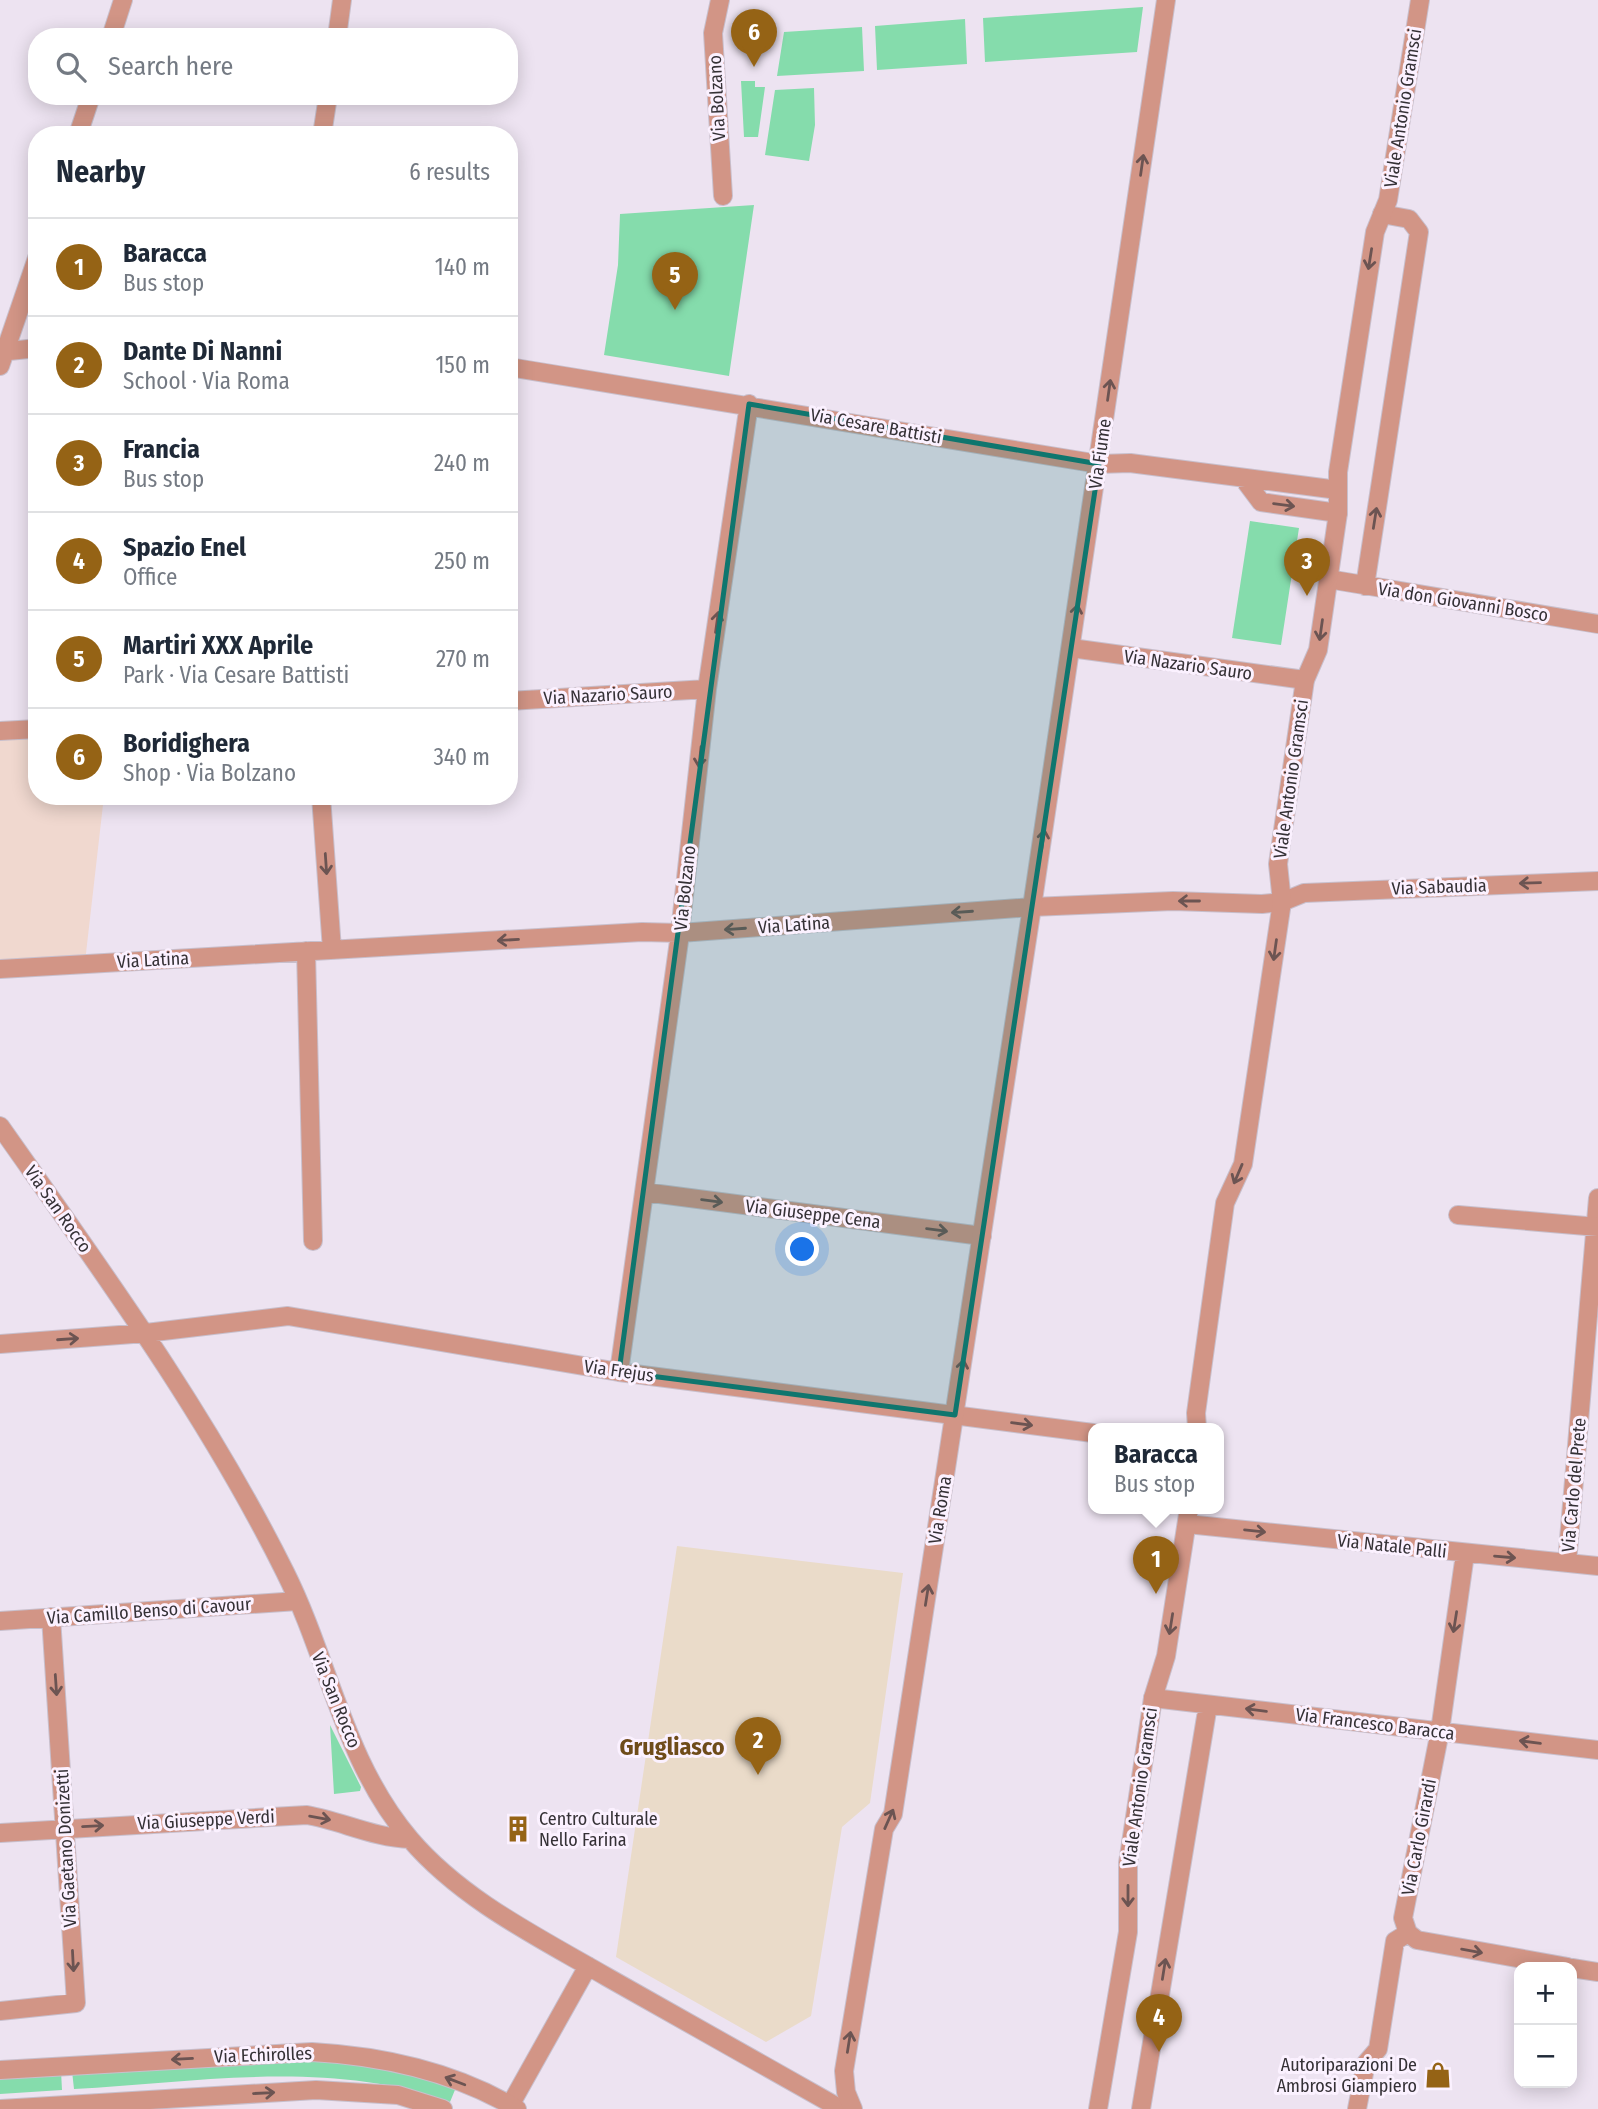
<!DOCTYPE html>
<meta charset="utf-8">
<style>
body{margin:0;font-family:"Fira Sans Condensed",sans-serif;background:#f2f2f3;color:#1f2937}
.controls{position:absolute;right:21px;bottom:21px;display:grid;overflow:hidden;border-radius:14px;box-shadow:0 4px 18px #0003}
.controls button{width:63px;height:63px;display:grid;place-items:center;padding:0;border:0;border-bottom:2px solid #e0e1e3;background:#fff;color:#1f2937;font:35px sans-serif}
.you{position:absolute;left:803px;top:1250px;width:24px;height:24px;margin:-18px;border:5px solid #fff;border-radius:50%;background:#1a73e8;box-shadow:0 0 0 10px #1a73e833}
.badge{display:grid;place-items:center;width:46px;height:46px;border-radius:50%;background:#956315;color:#fff;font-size:23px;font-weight:700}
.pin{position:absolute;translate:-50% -58px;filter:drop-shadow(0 2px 4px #0008)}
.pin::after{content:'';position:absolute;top:37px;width:24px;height:21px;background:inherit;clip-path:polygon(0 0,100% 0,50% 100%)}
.popup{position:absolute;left:1088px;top:1423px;width:136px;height:91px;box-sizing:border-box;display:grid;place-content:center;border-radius:14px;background:#fff;filter:drop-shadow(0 2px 5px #0005);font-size:23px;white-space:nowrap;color:#747a83}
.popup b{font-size:26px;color:#1f2937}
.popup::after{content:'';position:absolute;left:50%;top:100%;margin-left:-14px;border:14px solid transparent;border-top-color:#fff}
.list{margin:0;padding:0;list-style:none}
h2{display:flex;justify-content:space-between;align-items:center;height:91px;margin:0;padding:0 28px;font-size:30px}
h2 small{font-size:23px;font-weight:400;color:#747a83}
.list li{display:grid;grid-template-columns:46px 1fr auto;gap:21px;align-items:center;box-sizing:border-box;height:98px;padding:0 28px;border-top:2px solid #e0e1e3}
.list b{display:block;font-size:26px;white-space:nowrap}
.list p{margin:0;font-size:23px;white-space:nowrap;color:#747a83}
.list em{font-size:23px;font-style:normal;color:#747a83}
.icon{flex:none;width:38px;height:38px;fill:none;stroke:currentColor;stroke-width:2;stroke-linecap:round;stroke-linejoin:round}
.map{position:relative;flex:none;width:1598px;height:2109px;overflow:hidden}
.search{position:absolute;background:#fff;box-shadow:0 4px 18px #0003;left:28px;top:28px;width:490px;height:77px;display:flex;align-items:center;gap:18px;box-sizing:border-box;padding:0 24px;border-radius:28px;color:#747a83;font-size:26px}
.panel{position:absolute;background:#fff;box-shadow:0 4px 18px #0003;left:28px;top:126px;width:490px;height:679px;border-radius:28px}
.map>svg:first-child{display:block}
.industrial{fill:#f0d8cf}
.education{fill:#eadbc9}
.green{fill:#85dcac}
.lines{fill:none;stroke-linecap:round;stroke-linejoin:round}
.minor-casing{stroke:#c8bfcc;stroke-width:20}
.tertiary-casing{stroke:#c8bfcc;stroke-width:20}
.minor{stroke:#d29586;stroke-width:18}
.tertiary{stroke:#d29586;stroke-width:18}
.oneway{stroke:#6c5452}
.marked{fill:#0f766e;fill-opacity:0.2;stroke:#0f766e;stroke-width:5;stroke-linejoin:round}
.labels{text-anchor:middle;stroke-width:6;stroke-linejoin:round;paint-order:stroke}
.street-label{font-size:18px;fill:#353136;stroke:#fbf1ff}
.poi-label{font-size:18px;fill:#353136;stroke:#fbf1ff;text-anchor:start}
.district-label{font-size:24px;font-weight:bold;fill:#6e4b19;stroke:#fbf1ff}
</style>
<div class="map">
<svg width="1598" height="2109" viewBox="0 0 1598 2109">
<rect width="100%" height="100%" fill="#ede3f1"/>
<path class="industrial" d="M37 732V796H104L85 962 0 967V735Z"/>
<path class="education" d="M677 1546 903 1573 870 1803 842 1827 811 2016 766 2042 616 1957Z"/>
<path class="green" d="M1143 7 1137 52 985 62 983 18Z
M965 19 967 64 877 70 875 26Z
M862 27 864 71 777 76 784 32Z
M741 81H755V87H765L758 137H744Z
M814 88 815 125 809 161 765 155 775 90Z
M754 205 729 376 604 355 618 265 620 214Z
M1250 521 1299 528 1281 645 1232 638Z
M330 1725 361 1787 360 1791 334 1794Z
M349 2059 457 2085 450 2102C329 2059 199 2082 74 2089L72 2071Z
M61 2071 62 2090 0 2094V2075Z"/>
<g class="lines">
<g class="minor-casing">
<path id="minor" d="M720 0 713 33 723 196
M111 37 123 0
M337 37 342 0
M78 135 91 96
M322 135 328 96
M0 352 37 348
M0 366 37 258
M509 367 1099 464 1130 463 1338 490
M1243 478 1261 502 1338 513
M1328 579 1598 624
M1365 586 1419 232 1409 219 1382 214
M1071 648 1305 680
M509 701 707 689
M0 731 37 729
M321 796 332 950
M306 951 313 1241
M0 969 642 932 680 933 1032 907 1173 901 1262 904 1282 902 1304 893 1598 881
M0 1126C102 1271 206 1413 285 1572 329 1660 344 1762 410 1839 462 1900 538 1937 607 1977 685 2021 763 2065 841 2109
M644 1192 982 1236
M1458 1215 1598 1227
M0 1344 146 1333 288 1316 619 1372 1093 1433
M619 1372 679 941 707 689 749 404
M1187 1524 1598 1566
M1567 1563 1598 1198
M0 1621 298 1601
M1153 1698 1598 1750
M0 1833 307 1815C341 1821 375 1838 410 1839
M1408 1933 1403 1918 1440 1731 1465 1554
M1408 1933 1417 1940 1568 1967
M1572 1968 1598 1972
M0 2011 76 2003 51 1617
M508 2109 588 1966
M1141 2109 1208 1705
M1357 2109 1366 2063 1378 2049 1395 1941 1408 1933"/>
</g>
<g class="tertiary-casing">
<path id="tertiary" d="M1197 1428 1196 1413 1225 1203 1243 1164 1282 902 1278 864 1305 680 1318 650 1338 513V472L1375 232 1388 200 1420 0
M0 2070 312 2052C383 2056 455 2072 517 2109
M0 2109 316 2090 398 2095 443 2109
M853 2109 846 2092 844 2071 884 1829 893 1814 903 1749 1032 907 1166 0
M1098 2109 1128 1932V1863L1153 1698 1166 1656 1189 1508"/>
</g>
<use href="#minor" class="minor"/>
<use href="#tertiary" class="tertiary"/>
</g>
<defs><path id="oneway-shaft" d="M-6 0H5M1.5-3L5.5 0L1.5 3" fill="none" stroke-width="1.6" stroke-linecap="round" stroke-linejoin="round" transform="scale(1.75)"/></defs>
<g class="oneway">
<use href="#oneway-shaft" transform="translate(1142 165) rotate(-82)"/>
<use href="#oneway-shaft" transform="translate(1370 259) rotate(99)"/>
<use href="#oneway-shaft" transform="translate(1109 390) rotate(-82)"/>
<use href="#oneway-shaft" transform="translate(1284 505) rotate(8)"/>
<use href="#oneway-shaft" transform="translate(1375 518) rotate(-81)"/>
<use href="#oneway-shaft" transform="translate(1076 615) rotate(-81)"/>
<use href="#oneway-shaft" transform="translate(717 622) rotate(-82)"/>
<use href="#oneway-shaft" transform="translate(1321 630) rotate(98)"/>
<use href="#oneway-shaft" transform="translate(700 757) rotate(96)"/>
<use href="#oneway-shaft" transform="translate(1043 840) rotate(-82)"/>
<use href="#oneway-shaft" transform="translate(326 864) rotate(86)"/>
<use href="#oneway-shaft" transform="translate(1530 883) rotate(178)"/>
<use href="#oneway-shaft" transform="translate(1189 901) rotate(180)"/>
<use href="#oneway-shaft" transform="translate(962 912) rotate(176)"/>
<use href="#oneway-shaft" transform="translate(735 929) rotate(176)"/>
<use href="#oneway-shaft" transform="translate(508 940) rotate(177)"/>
<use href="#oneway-shaft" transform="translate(1275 950) rotate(98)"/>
<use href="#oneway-shaft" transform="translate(1238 1174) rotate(113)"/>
<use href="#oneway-shaft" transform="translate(712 1201) rotate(7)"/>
<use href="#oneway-shaft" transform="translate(937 1230) rotate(7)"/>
<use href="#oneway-shaft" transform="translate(68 1339) rotate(-4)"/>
<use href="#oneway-shaft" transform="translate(962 1370) rotate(-81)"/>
<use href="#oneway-shaft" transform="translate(1022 1424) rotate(7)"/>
<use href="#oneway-shaft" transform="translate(1255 1531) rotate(6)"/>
<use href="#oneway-shaft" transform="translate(1505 1557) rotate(5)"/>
<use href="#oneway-shaft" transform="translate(927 1595) rotate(-81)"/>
<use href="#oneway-shaft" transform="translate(1455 1622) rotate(99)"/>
<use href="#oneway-shaft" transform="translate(1171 1624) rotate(99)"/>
<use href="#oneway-shaft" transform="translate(56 1685) rotate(86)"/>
<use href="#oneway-shaft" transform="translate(1256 1710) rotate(-173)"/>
<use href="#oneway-shaft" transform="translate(1530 1742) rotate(-173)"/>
<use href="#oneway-shaft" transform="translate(320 1818) rotate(10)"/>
<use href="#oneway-shaft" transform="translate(889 1819) rotate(-66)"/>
<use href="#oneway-shaft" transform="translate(93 1826) rotate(-3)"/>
<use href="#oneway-shaft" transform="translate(1128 1896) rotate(90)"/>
<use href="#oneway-shaft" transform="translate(1472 1951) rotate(10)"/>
<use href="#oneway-shaft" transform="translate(73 1961) rotate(87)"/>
<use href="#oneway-shaft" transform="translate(1164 1969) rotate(-81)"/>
<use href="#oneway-shaft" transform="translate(849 2042) rotate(-81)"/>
<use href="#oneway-shaft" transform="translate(182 2059) rotate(177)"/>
<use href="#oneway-shaft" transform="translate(455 2081) rotate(-159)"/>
<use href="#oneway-shaft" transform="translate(264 2093) rotate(-3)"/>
</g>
<path class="marked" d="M749 404 1099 464 955 1415 619 1372Z"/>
<defs>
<g id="building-bare" transform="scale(2.1)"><path d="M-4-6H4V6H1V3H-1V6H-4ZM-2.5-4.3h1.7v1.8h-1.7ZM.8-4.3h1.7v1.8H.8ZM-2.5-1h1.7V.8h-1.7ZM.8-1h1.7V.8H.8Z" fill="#956315" stroke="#fbf1ff" stroke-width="2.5" paint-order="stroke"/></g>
<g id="shop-bare" transform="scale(2.1)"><path d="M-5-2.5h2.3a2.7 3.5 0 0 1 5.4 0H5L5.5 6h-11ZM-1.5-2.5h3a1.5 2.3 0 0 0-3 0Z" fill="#956315" stroke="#fbf1ff" stroke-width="2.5" paint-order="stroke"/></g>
</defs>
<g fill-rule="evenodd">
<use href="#building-bare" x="518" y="1829"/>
<use href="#shop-bare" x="1438" y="2075"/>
</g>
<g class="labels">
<g class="street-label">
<text transform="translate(717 98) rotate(-93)" y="6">Via Bolzano</text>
<text transform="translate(1403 108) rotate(-81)" y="6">Viale Antonio Gramsci</text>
<text transform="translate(876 426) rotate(10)" y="6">Via Cesare Battisti</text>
<text transform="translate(1100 454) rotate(-82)" y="6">Via Fiume</text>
<text transform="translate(1463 602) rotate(9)" y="6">Via don Giovanni Bosco</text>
<text transform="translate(1188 665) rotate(8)" y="6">Via Nazario Sauro</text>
<text transform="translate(608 695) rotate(-3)" y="6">Via Nazario Sauro</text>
<text transform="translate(1291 779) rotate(-82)" y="6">Viale Antonio Gramsci</text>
<text transform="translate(1439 887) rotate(-2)" y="6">Via Sabaudia</text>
<text transform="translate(685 888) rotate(-84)" y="6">Via Bolzano</text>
<text transform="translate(794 925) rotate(-4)" y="6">Via Latina</text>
<text transform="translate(153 960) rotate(-3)" y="6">Via Latina</text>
<text transform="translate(58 1209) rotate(55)" y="6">Via San Rocco</text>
<text transform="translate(813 1214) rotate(7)" y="6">Via Giuseppe Cena</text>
<text transform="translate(619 1371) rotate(8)" y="6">Via Frejus</text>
<text transform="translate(1574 1485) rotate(-85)" y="6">Via Carlo del Prete</text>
<text transform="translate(940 1510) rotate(-81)" y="6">Via Roma</text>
<text transform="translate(1392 1546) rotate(6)" y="6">Via Natale Palli</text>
<text transform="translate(149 1611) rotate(-4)" y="6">Via Camillo Benso di Cavour</text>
<text transform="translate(336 1700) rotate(68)" y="6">Via San Rocco</text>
<text transform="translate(1375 1724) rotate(7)" y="6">Via Francesco Baracca</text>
<text transform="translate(1140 1787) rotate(-82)" y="6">Viale Antonio Gramsci</text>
<text transform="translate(206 1820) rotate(-3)" y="6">Via Giuseppe Verdi</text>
<text transform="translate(1419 1837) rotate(-79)" y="6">Via Carlo Girardi</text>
<text transform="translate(66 1848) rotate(-93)" y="6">Via Gaetano Donizetti</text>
<text transform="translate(263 2055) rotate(-2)" y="6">Via Echirolles</text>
</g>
<g class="poi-label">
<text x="539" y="1825">Centro Culturale<tspan x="539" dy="21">Nello Farina</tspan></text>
<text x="1417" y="2071" text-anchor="end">Autoriparazioni De<tspan x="1417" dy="21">Ambrosi Giampiero</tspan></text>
</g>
<g class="district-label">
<text x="672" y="1755">Grugliasco</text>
</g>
</g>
</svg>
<div class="controls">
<button>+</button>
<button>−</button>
</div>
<div class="you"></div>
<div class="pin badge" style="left:1156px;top:1594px">1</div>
<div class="popup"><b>Baracca</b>Bus stop</div>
<div class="pin badge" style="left:758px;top:1775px">2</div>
<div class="pin badge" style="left:1307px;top:596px">3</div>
<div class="pin badge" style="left:1159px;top:2052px">4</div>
<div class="pin badge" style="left:675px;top:310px">5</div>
<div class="pin badge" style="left:754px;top:67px">6</div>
<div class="search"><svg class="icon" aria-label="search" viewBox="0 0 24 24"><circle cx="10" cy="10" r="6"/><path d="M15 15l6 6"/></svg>Search here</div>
<section class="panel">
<h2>Nearby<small>6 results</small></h2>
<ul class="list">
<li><span class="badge">1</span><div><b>Baracca</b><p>Bus stop</p></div><em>140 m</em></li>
<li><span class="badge">2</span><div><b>Dante Di Nanni</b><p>School · Via Roma</p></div><em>150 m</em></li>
<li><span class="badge">3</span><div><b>Francia</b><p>Bus stop</p></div><em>240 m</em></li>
<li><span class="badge">4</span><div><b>Spazio Enel</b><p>Office</p></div><em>250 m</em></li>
<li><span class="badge">5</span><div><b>Martiri XXX Aprile</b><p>Park · Via Cesare Battisti</p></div><em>270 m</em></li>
<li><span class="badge">6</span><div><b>Boridighera</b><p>Shop · Via Bolzano</p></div><em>340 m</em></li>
</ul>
</section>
</div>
